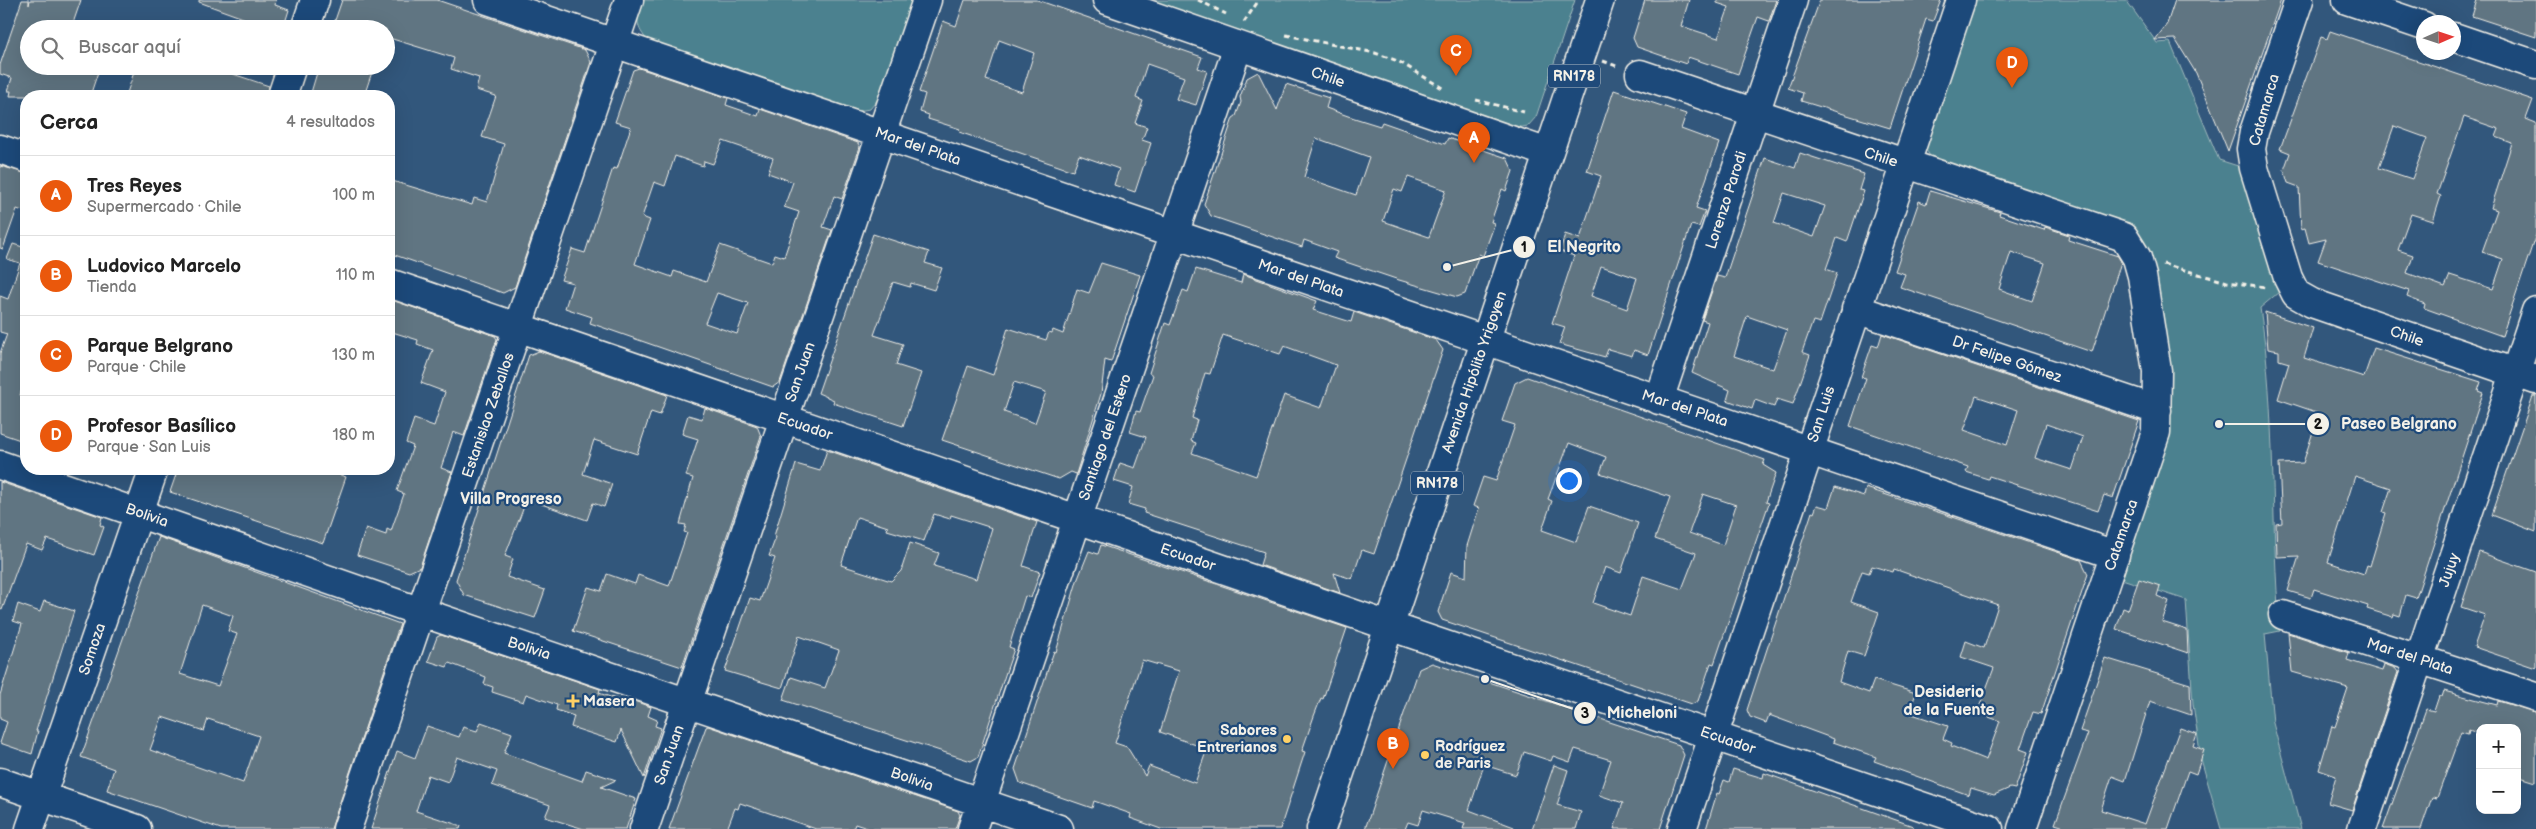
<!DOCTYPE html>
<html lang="es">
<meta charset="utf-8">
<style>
body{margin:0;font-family:"Balsamiq Sans",sans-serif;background:#f6f6f6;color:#222}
.controls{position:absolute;right:15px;bottom:15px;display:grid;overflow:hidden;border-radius:10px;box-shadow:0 5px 20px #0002}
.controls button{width:45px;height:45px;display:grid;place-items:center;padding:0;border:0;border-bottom:1px solid #e0e0e0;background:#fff;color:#222;font:25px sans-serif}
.compass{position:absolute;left:2416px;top:15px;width:45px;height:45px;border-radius:50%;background:#fff;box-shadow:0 5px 20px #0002;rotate:87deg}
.you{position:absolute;left:1568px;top:480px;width:18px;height:18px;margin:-12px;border:4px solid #fff;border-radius:50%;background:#1a73e8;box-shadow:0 0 0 8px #1a73e833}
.badge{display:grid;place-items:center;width:32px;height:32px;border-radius:50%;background:#ea580c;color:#fff;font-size:16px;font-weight:700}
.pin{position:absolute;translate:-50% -41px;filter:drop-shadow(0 1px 2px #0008)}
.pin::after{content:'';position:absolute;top:26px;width:18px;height:15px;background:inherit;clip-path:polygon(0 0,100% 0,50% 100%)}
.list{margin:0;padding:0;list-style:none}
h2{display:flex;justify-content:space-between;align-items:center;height:65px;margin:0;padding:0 20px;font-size:21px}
h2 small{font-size:16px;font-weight:400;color:#767676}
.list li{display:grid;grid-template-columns:32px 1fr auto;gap:15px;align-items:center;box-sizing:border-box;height:80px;padding:0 20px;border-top:1px solid #e0e0e0}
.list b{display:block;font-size:19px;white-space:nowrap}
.list p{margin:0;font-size:16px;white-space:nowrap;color:#767676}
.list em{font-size:16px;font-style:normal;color:#767676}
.icon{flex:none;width:28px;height:28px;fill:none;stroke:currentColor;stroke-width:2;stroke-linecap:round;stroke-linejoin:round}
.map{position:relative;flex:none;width:2536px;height:829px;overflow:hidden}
.search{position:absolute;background:#fff;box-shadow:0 5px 20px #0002;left:20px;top:20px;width:375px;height:55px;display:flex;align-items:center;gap:12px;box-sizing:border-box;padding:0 18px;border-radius:28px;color:#767676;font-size:19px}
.panel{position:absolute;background:#fff;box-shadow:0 5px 20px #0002;left:20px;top:90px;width:375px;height:385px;border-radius:20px}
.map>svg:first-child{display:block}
.green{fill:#4c818f;stroke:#a0b9bc}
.building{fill:#607482;stroke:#f4f1e8;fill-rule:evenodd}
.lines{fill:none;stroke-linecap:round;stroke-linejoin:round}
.minor-casing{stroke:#f4f1e8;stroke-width:31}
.major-casing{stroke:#f4f1e8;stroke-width:31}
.path{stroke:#f4f1e8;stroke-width:3;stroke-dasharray:5 4;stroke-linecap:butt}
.minor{stroke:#1f4a7a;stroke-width:28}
.major{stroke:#1f4a7a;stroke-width:28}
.poi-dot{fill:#ffd166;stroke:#1f4a7a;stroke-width:2}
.labels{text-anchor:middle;stroke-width:4.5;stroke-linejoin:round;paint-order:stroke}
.shield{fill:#1f4a7a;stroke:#b4bfc7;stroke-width:1}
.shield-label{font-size:14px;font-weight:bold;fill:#f4f1e8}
.street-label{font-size:15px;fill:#f4f1e8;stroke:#1f4a7a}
.poi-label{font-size:15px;font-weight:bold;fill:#f4f1e8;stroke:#1f4a7a;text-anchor:start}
.neighbourhood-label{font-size:16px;font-weight:bold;fill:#f4f1e8;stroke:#1f4a7a}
.leader{fill:none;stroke:#f4f1e8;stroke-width:2}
.callout-dot{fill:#f4f1e8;stroke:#1f4a7a;stroke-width:2}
.mark-label{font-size:15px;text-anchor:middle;font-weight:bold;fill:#111}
.callout-label{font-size:16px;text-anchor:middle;font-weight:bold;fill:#f4f1e8;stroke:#1f4a7a;stroke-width:4.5;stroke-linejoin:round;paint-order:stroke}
</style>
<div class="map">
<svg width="2536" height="829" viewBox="0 0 2536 829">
<rect width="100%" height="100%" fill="#32577c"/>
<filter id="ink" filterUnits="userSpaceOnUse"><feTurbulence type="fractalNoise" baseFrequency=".02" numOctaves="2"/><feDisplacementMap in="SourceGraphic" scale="10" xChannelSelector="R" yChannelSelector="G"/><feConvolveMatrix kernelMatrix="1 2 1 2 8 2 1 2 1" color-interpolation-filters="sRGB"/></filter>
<g filter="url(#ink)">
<path class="green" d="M643 0H913L879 98 870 109 857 111 647 40C634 24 637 18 643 0Z
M1142 0H1575L1536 117 1528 126 1516 128Z
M1972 0H2126L2157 43 2170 42 2219 160 2241 167 2279 292 2260 308C2277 415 2270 523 2280 631L2265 634 2273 723 2301 829H2221L2201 759 2193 704 2186 600 2122 579 2166 438 2139 237 1932 159 1926 150 1925 143Z"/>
<path class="building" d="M22 0H29V5L30 0H81L71 29H29V66H100L90 96H10L11 91H8L12 78 0 74V65Z
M199 0H276L275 5 289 10 283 29H243L246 19 199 2Z
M342 0H437L585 50 591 62 515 287 503 293 389 253V180L472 205 474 198 487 202 504 144 482 137 496 96 476 90 479 78 451 69 454 58 386 37V29H332Z
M965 0H1037L1202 57 1198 68 1207 71 1196 105 1176 99 1184 77 1147 64 1136 98 1143 101 1135 123 1147 127 1142 140 1151 143 1135 192 1114 185 1119 169 1079 155 1073 171 959 132 960 129 928 119 929 115 920 112 925 94 919 92 943 21 956 26ZM999 40 1034 53 1022 92 986 80Z
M1645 0H1689L1681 26 1718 38 1729 7 1717 3V0H1776L1769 21 1758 17 1738 74 1688 57 1686 64 1637 47 1633 38Z
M1820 0H1941L1933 21 1926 19 1890 128 1801 101 1803 93 1788 88Z
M2175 0H2281L2228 151 2196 73 2175 39 2155 40 2167 24Z
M2477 0H2536V37L2472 16Z
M2330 31 2533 100 2526 119 2536 123V234L2502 336 2424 308 2425 304 2407 297 2409 291 2318 261 2326 239 2309 243 2305 228 2301 229 2299 187 2288 183 2284 170 2290 153 2280 149 2321 37 2327 39ZM2464 117 2499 129 2496 137 2512 143 2491 208 2497 210 2482 252 2503 259 2493 289 2450 275 2445 287 2407 273 2413 255 2398 250 2411 214 2433 221 2441 196 2437 194ZM2394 126 2427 138 2412 179 2379 168Z
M136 66H209L269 86 267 96H164L151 92 149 96H126Z
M319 66H364L373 69 364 96H310Z
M639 68 728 98 726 105 758 116 760 109 858 143 860 147 842 199 834 196 823 227 832 230 780 382 773 387 590 323 592 317 565 308 573 283 561 280 572 249 585 253 613 168 617 169 631 127 615 122 633 70ZM723 141 773 158 768 173 793 182 784 207 799 212 784 257 775 254 772 263 720 245 706 282 674 271 672 277 635 264 650 220 642 217 654 182 665 186 675 156 703 166 704 161 713 164ZM717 293 748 303 737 334 705 323Z
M1258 72 1277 110 1286 84 1329 98 1326 108 1348 116 1380 126 1382 122 1445 144 1448 138 1507 158 1513 171 1506 191 1502 189 1491 222 1495 223 1483 256 1479 254 1465 294 1457 297 1399 280 1334 258 1337 252 1304 240 1302 247 1211 216 1204 204 1233 118 1236 116 1241 102 1240 97 1247 78ZM1316 138 1369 157 1356 195 1304 177ZM1408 177 1446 190 1429 237 1383 221 1394 189 1402 192Z
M1614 90 1686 114 1681 129 1719 143 1696 208 1705 211 1699 227 1691 225 1648 355 1634 350 1632 356 1608 349 1605 357 1559 344 1565 327 1552 323 1574 256 1560 251 1565 234 1580 239 1587 217 1601 176 1587 171ZM1601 266 1637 278 1627 309 1591 296Z
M1800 153 1864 174 1859 190 1864 191 1847 242 1837 238 1826 269 1837 273 1820 323 1813 321 1802 352 1810 355 1793 404 1777 399 1774 407 1755 400 1752 409 1727 400 1730 390 1692 373 1708 322 1702 320 1717 276 1725 278 1765 158 1795 168ZM1784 193 1825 206 1814 237 1774 223ZM1747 316 1787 330 1773 369 1734 356Z
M0 166 26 173V212L17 209 3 249 0 248Z
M1930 191 2000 212 1999 215 2044 230 2045 227 2069 235 2068 240 2118 256 2121 262 2092 352 1900 287 1905 274 1895 271 1919 201 1926 204ZM2011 252 2045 263 2032 301 1999 289Z
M873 234 929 252 925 263 942 268 934 290 911 283 910 287 893 282 874 335 903 344 896 365 921 373 903 426 833 403 834 400 818 393Z
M13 244 26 248V378L20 395 26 397V442L0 433V353L7 334 0 332V296L8 299 20 263 7 259Z
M1101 263 1140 275 1111 362 1105 360 1101 394 1076 474 1071 472 1059 479 942 440 968 366 993 375 1008 328 1046 340 1049 332 1052 333 1053 330 1063 334 1077 289 1089 293ZM1014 382 1046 392 1035 423 1004 412Z
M1196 269 1241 283 1243 274 1317 301 1313 310 1351 322 1354 312 1436 340 1443 350 1374 554 1362 550 1352 579 1334 573 1340 593 1260 565 1264 552 1144 513 1145 509 1128 504 1133 487 1114 481 1120 463 1135 468 1146 437 1130 432 1136 411 1140 412 1153 375 1149 373 1165 323 1170 325 1183 290 1188 292ZM1223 335 1280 354 1284 346 1336 365 1321 408 1284 395 1256 476 1192 453 1196 443 1191 441 1197 420 1192 418 1205 373 1210 374Z
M389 299 495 336 497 339 464 436 453 432 441 468 452 472 420 567 409 572 357 555 366 528 386 535 387 529 391 531 404 494 397 491 413 446 406 443 414 419 434 426 445 392 421 383 433 350 417 344 418 340 389 331Z
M2265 312 2313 328 2304 358 2364 377 2374 348 2481 382 2478 391 2483 393 2416 598 2406 595 2400 616 2394 614 2393 617 2367 609 2368 606 2314 589 2311 598 2288 591 2299 556 2277 557 2276 524 2282 523 2279 464 2303 463 2319 413 2278 399 2289 363 2279 360V351L2268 349ZM2355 476 2391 488 2383 512 2386 513 2370 566 2367 565 2364 574 2328 562Z
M1882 334 2139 421 2113 498 2104 495 2098 511 1989 476 1988 479 1966 472 1968 467 1850 426 1866 378 1861 377 1872 345 1878 347ZM1976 396 2018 410 2007 445 1964 430ZM2046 424 2083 437 2072 470 2035 458Z
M539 351 667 395 660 415 651 412 637 454 594 440 583 474 612 484 604 507 593 503 587 520 527 499 505 556 513 559 507 577 545 590 535 618 464 595 456 580 529 355Z
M1527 377 1765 460 1763 465 1776 473 1766 502 1769 503 1714 664 1711 663 1698 701 1692 704 1442 620 1438 612 1451 572 1466 577 1467 546 1479 508 1473 506 1483 477 1496 481 1515 425 1502 421 1515 383ZM1569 443 1606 457 1600 473 1670 497 1655 539 1696 553 1682 589 1643 576 1630 616 1593 603 1605 567 1621 573 1638 523 1589 506 1576 542 1542 530 1552 501 1548 499ZM1703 494 1736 505 1723 545 1689 533Z
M2533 396H2536V532L2492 515Z
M705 408 757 426 761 436 682 667 573 631 588 587 601 591 607 574 635 584 638 575 669 586 687 533 684 532 686 525 680 524 693 478 686 476 698 439 682 434 688 415 702 419Z
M827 450 1037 522 1023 566 1040 572 1031 598 1025 596 1009 647 1014 649 1007 669 978 757 971 761 783 700 791 677 825 688 839 650 799 636 782 688 725 671 750 598 760 601 775 558 769 556 776 537 774 536 796 464 820 471ZM934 514 950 519 951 515 992 528 976 579 934 566 939 553 910 543 901 571 891 581 841 565 857 517 888 527 887 530 924 541Z
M178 469H324L346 477 323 543 170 492Z
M0 482 102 517 100 525 104 527 94 555 47 539 42 550 26 544 2 610 0 609Z
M1835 487 1864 496 1866 488 2081 560 2088 574 2041 714 2033 712 2020 749 2028 752 2015 789 2010 788 1994 795 1971 788 1969 795 1874 761 1876 757 1833 742 1834 739 1769 715 1766 723 1750 717 1747 710 1812 512 1814 513 1817 505 1828 508ZM1872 566 1893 572 1894 569 1998 605 1984 648 1966 641 1961 657 1994 668 1977 713 2000 721 1986 760 1951 746 1952 743 1943 739 1948 726 1909 713 1916 693 1874 680 1869 693 1839 682 1848 651 1864 656 1879 612 1851 602 1862 571 1869 573Z
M159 537 400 624 331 829H221L107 790 114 769 81 757ZM202 605 233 616 228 631 237 634 218 686 180 674ZM162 717 204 731 208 719 259 736 243 783 150 750Z
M1101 545 1347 628 1323 699 1321 698 1314 716 1302 751 1305 752 1280 829H1161L1130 818 1131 814 1094 801 1092 808 1020 783 1015 769 1054 651 1056 652 1077 581 1089 551 1098 554ZM1142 660 1179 671 1160 732 1207 749 1195 783 1149 766 1145 776 1127 747 1115 743Z
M2479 552 2536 572V668L2474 647 2485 615 2461 607Z
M2139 579 2160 586 2157 596 2169 601 2162 622 2187 630 2188 653 2116 629 2123 608 2128 610Z
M44 601 74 611 36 731H38L32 754 0 743 7 722 0 719V695L22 624 13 621 18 604 40 612Z
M2288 633 2349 653 2347 660 2382 671 2384 664 2395 668 2398 672 2352 810 2328 803 2336 776 2319 770 2332 726 2335 727 2348 688 2292 672Z
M441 635 600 689 599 693 630 704 631 700 651 707 648 716 657 720 655 726 661 728 644 778 621 730 617 742 571 727 574 716 556 710 557 705 526 694 523 702 492 692 493 687 484 684 486 677 449 663 447 667 428 661 437 637Z
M2105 658 2190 684 2191 715 2150 701 2125 781 2112 776 2101 810 2145 824 2180 728 2197 734 2193 746 2204 750 2196 774 2188 771 2168 829H2071L2055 824 2088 733 2080 731Z
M1432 663 1679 745 1684 755 1660 829H1614L1623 803 1599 795 1611 760 1575 749 1570 762 1553 756 1551 761 1524 752 1516 775 1484 765 1469 810 1514 827V829H1463L1465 823 1423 810 1418 825 1408 822 1405 829H1365L1419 669Z
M2444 691 2497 705 2498 701 2536 712V782L2517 776V728H2479L2477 733 2469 730 2468 734 2461 732 2437 798 2432 797 2421 829H2383L2426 709 2434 711 2439 696 2442 697Z
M481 722 512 733 504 753 582 781 586 770 616 780 601 787 636 799 626 829H584L545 817 550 805 492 785 497 771 457 757 448 782 428 775 416 811 461 826 460 829H371L397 751 415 758 427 726 459 737 463 727 477 731Z
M708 726 958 811 960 815 955 829H870L855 824 853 829H816L740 803 738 809 735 808 727 829H669L706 727Z
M1554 765 1568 770 1557 805 1581 812 1576 829H1532Z
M1733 769 1763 778 1764 773 1913 826V829H1706L1717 793 1719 794 1724 780 1729 782Z"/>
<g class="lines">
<g class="minor-casing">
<path id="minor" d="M488 0 2115 555
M1107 0 1548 153
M2299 0 2254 132 2251 149 2254 168 2288 278 2296 294 2312 303 2536 380
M2347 0 2424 26
M305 29 315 0
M2454 37 2536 65
M1640 74 2124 237 2137 258 2142 276 2157 371 2156 432 2022 829
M282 96 292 66
M0 149 26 158
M389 283 1389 626 1989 829
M1856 309 2157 410
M1659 400 1793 0
M0 465 421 612 1059 829
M2283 615 2536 697
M0 782 137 829
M30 829 154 469
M347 829 629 0
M644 829 927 0
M972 829 1238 46
M1682 829 1961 0
M2362 829 2536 311"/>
</g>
<g class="major-casing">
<path id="major" d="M1321 829 1600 0"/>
</g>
<path class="path" d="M1198 0 1226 14
M1244 22 1259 0
M1286 35 1375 53 1398 61 1444 89
M1603 61 1619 67
M1476 100 1524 112
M2163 264 2227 282 2266 287"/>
<use href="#minor" class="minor"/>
<use href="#major" class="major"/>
</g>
</g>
<g class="poi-dot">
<path d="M570.5 693.5h5v5h5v5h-5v5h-5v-5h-5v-5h5z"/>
<circle cx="1287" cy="739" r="5"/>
<circle cx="1425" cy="755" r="5"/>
</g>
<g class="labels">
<g class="shield">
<rect x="1548" y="64.5" width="52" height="23" rx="4"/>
<rect x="1411" y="471.5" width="52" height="23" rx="4"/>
</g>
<g class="shield-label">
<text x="1574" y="81">RN178</text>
<text x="1437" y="488">RN178</text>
</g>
<g class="street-label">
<text transform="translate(1328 77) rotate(19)" y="5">Chile</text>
<text transform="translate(2264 110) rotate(-74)" y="5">Catamarca</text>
<text transform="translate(918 146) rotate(19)" y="5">Mar del Plata</text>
<text transform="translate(1881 157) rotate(18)" y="5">Chile</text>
<text transform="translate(1726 200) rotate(-72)" y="5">Lorenzo Parodi</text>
<text transform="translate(1301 278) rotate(19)" y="5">Mar del Plata</text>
<text transform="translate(2407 336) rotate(19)" y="5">Chile</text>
<text transform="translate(2007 359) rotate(19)" y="5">Dr Felipe Gómez</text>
<text transform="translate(800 372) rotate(-71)" y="5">San Juan</text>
<text transform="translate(1474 372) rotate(-71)" y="5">Avenida Hipólito Yrigoyen</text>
<text transform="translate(1685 408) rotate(18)" y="5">Mar del Plata</text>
<text transform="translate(1821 414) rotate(-72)" y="5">San Luis</text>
<text transform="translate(488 415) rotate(-71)" y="5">Estanislao Zeballos</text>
<text transform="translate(805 426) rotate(19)" y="5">Ecuador</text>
<text transform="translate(1105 437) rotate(-71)" y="5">Santiago del Estero</text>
<text transform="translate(147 515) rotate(19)" y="5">Bolivia</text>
<text transform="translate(2121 535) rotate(-71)" y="5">Catamarca</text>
<text transform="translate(1188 557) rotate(19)" y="5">Ecuador</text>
<text transform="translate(2449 570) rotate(-71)" y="5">Jujuy</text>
<text transform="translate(529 648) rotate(18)" y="5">Bolivia</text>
<text transform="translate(92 649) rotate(-71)" y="5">Somoza</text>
<text transform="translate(2410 656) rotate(18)" y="5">Mar del Plata</text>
<text transform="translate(1728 740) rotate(19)" y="5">Ecuador</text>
<text transform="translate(669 755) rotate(-71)" y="5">San Juan</text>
<text transform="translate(912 779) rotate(19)" y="5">Bolivia</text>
</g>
<g class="poi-label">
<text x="583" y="706">Masera</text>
<text x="1277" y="735" text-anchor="end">Sabores<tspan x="1277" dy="17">Entrerianos</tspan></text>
<text x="1435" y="751">Rodríguez<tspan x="1435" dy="17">de Paris</tspan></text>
</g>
<g class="neighbourhood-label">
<text x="511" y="504">Villa Progreso</text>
<text x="1949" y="697">Desiderio<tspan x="1949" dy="18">de la Fuente</tspan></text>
</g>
</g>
<path class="leader" d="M1447 267L1524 247M2219 424L2318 424M1485 679L1585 713"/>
<g class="callout-dot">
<circle cx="1447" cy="267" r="5"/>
<circle cx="2219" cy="424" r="5"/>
<circle cx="1485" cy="679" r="5"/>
<circle cx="1524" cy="247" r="12"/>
<circle cx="2318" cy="424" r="12"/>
<circle cx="1585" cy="713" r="12"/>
</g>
<g class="mark-label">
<text x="1524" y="252">1</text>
<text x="2318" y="429">2</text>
<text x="1585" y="718">3</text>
</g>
<g class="callout-label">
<text x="1584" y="252">El Negrito</text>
<text x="2399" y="429">Paseo Belgrano</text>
<text x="1642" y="718">Micheloni</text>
</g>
</svg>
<div class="controls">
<button>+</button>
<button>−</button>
</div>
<svg class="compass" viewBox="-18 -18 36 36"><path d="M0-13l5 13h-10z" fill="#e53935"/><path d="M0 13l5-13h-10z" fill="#767676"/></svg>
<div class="you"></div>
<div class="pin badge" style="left:1474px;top:163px">A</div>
<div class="pin badge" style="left:1393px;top:769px">B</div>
<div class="pin badge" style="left:1456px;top:76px">C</div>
<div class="pin badge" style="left:2012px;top:88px">D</div>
<div class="search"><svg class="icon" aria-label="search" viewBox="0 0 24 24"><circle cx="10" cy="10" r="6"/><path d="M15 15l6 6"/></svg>Buscar aquí</div>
<section class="panel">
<h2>Cerca<small>4 resultados</small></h2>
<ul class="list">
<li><span class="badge">A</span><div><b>Tres Reyes</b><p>Supermercado · Chile</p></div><em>100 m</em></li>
<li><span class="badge">B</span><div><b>Ludovico Marcelo</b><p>Tienda</p></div><em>110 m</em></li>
<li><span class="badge">C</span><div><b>Parque Belgrano</b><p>Parque · Chile</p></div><em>130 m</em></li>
<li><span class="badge">D</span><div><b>Profesor Basílico</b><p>Parque · San Luis</p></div><em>180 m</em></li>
</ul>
</section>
</div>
